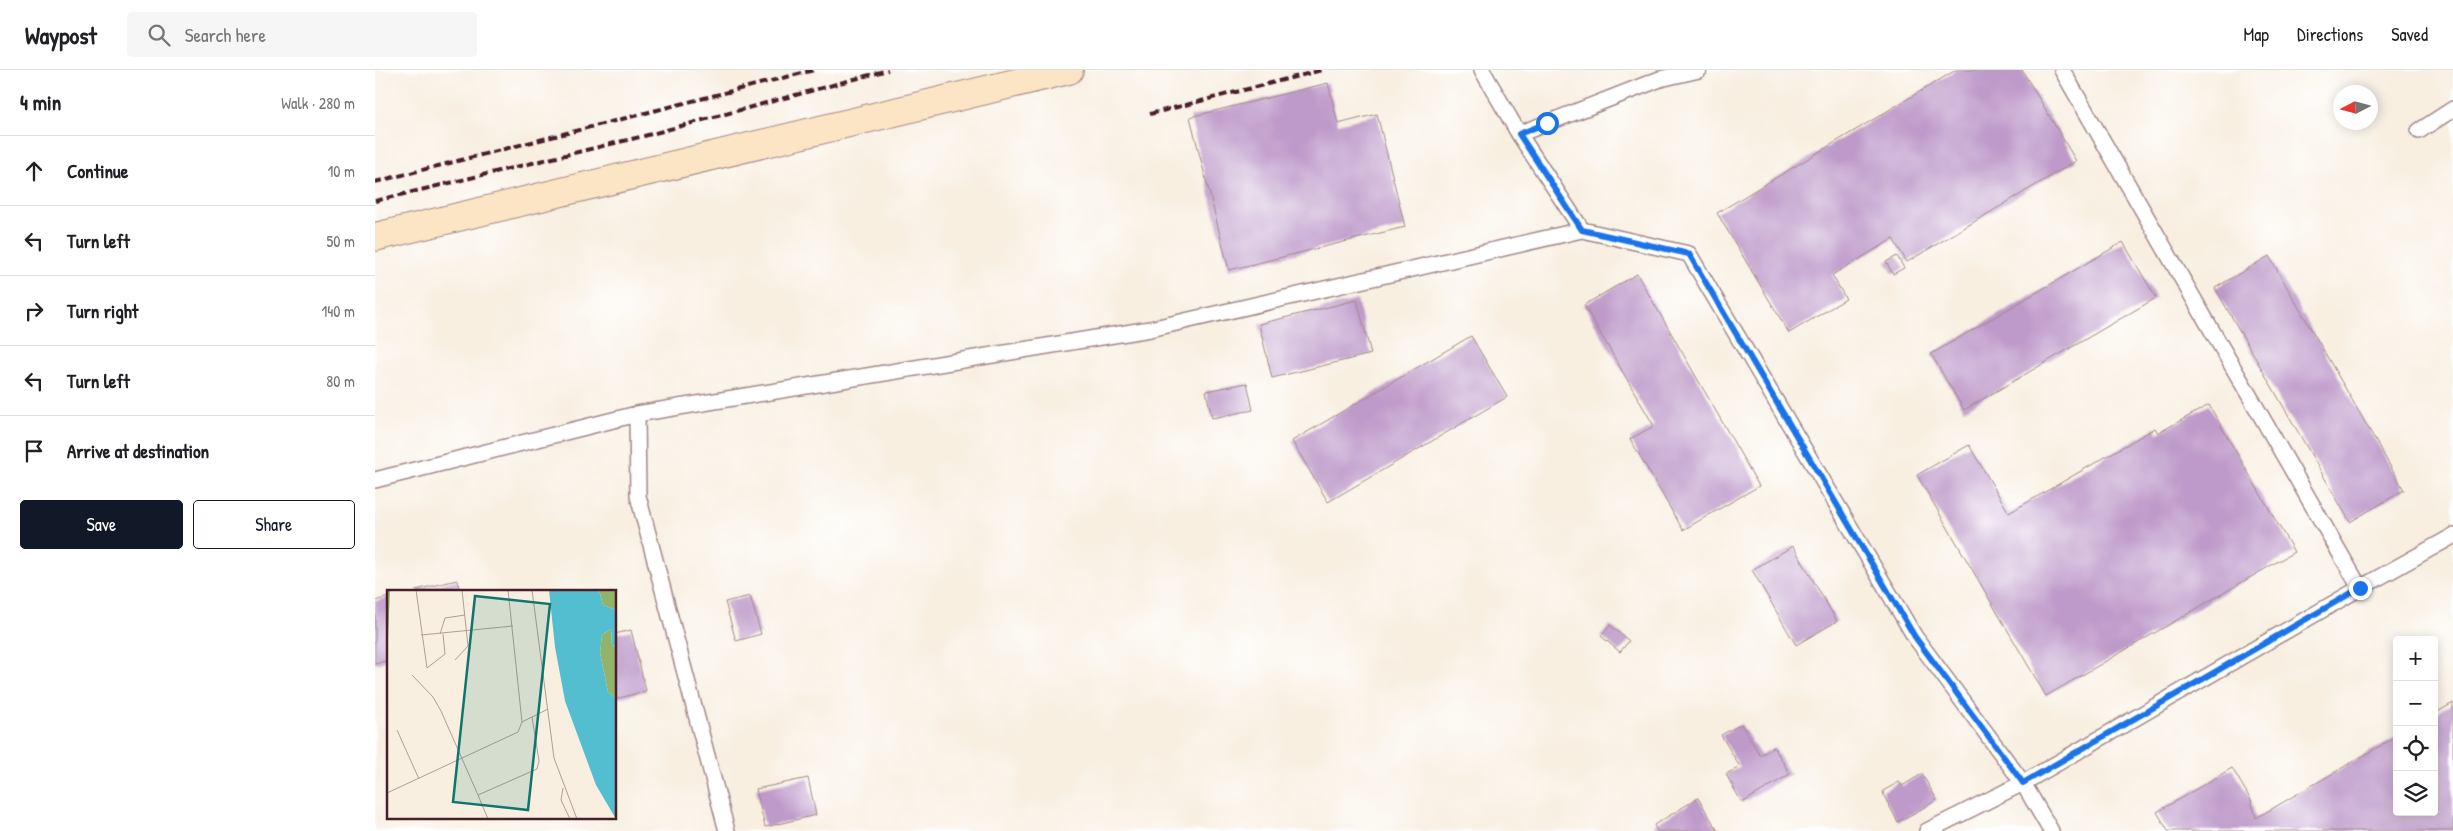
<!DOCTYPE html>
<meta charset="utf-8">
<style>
body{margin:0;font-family:"Patrick Hand",sans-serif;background:#f6f6f6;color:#202124}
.controls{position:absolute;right:15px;bottom:15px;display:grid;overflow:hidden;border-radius:5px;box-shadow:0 2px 12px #0003}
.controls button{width:45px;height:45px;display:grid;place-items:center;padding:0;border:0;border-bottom:1px solid #e0e0e0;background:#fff;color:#202124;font:25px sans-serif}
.compass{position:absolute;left:1958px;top:15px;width:45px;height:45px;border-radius:50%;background:#fff;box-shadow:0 2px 12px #0003;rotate:264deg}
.stop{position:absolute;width:15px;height:15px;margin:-11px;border:4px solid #1a73e8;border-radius:50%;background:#fff}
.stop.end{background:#1a73e8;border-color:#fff;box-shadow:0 1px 5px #0008}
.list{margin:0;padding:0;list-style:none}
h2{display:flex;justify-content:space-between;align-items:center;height:65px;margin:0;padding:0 20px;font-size:21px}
h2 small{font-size:16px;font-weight:400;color:#757577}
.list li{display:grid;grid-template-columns:32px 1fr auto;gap:15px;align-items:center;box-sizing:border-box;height:70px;padding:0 20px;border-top:1px solid #e0e0e0}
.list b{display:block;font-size:19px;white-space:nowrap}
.list em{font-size:16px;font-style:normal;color:#757577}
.actions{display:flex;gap:10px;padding:15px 20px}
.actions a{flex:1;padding:11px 0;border:1px solid #111827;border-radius:5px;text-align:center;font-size:18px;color:#111827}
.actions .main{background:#111827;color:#fff}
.icon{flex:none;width:28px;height:28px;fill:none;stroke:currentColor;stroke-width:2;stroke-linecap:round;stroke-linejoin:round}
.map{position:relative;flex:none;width:2078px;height:761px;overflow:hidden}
header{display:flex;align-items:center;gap:30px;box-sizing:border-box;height:70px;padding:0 25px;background:#fff;border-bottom:1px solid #e0e0e0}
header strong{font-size:24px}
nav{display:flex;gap:28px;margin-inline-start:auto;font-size:18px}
.search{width:350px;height:45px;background:#f6f6f6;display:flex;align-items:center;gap:12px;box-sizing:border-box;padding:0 18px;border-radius:5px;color:#757577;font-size:19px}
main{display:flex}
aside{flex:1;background:#fff}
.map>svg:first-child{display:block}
.building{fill:#bd9ac9}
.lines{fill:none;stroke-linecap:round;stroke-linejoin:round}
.lane-casing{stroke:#a18786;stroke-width:18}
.secondary-casing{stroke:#a18786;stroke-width:30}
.lane{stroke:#fff;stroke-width:15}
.secondary{stroke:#fce5c4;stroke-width:28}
.rail{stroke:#4a1f2b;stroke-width:4;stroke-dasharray:8 4;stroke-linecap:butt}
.route{stroke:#1a73e8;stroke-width:6}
.inset-road{fill:none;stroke:#b29c98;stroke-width:1}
.view{fill:#0f766e;fill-opacity:0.15;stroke:#0f766e;stroke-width:2.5}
.inset-edge{fill:none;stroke:#4a1f2b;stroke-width:2.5}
</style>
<header>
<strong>Waypost</strong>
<div class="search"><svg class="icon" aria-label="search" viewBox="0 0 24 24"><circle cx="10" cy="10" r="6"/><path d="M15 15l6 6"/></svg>Search here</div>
<nav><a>Map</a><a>Directions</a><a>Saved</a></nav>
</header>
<main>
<aside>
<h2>4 min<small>Walk · 280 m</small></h2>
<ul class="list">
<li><svg class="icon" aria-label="ahead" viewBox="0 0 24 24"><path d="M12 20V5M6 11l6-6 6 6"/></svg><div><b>Continue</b></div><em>10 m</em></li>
<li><svg class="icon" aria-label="left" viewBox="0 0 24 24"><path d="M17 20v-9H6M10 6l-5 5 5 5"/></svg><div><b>Turn left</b></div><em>50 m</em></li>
<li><svg class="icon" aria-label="right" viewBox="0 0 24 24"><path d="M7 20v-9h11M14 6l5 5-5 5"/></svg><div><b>Turn right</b></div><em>140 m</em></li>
<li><svg class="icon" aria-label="left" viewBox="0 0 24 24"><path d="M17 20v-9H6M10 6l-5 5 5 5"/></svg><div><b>Turn left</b></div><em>80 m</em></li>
<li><svg class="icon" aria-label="arrive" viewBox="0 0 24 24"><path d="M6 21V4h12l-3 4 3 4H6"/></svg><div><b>Arrive at destination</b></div></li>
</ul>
<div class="actions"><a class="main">Save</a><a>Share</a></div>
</aside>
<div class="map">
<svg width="2078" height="761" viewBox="0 0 2078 761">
<rect width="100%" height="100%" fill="#fff"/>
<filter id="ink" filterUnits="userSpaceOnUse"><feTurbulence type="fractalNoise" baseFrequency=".02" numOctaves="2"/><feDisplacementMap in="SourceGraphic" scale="10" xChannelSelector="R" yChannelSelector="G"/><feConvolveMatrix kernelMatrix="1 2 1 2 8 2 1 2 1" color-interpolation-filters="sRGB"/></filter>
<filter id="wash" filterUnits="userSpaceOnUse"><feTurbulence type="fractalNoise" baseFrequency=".0096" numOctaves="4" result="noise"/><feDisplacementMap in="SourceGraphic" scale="20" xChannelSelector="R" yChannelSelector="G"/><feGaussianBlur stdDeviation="1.12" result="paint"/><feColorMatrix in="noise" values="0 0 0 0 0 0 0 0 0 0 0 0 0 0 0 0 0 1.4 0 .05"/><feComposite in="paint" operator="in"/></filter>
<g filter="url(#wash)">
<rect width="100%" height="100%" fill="#f8efe1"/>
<g id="blocks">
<path class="building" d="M1581 0H1647L1701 91 1532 192 1518 169 1457 205 1471 229 1414 263 1342 143Z
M953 13 963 54 1002 44 1030 157 854 200 815 47Z
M1748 172 1781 228 1589 340 1556 284Z
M1522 186 1529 198 1518 204 1511 192Z
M1894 186 2029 420 1975 452 1840 218Z
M1262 204 1384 416 1308 460 1255 369 1279 356 1209 235Z
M982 230 996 284 897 308 884 254Z
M1096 266 1132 327 953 432 917 371Z
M872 313 878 340 837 348 831 321Z
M1834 335 1919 482 1671 626 1542 405 1594 375 1634 443 1780 358 1783 363Z
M1418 476 1462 551 1421 575 1377 500Z
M82 510 85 521H41V520Z
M375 526 386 564 361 571 350 532Z
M14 527V590L0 594V531Z
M1235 555 1254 571 1245 582 1226 566Z
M256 560 271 621 240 629V564Z
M2078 633V761H1793L1782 742 1857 698 1876 730 1881 748 2022 666V742H2059V644Z
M1366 654 1385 685 1399 677 1415 704 1367 733 1351 704 1365 697 1346 665Z
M1547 704 1562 730 1523 752 1509 726 1508 721 1524 712 1527 716Z
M433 708 441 745 390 757 381 719Z
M1323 728 1343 761H1282L1279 755Z"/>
</g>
</g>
<g filter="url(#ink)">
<use href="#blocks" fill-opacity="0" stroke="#a18786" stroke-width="1"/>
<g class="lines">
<g class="lane-casing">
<path id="lane" d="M1107 0 1144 64 1207 160 1314 184 1540 567 1648 713 1676 761
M1687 0 1985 518 2078 466
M2044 61 2078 39
M1144 64 1285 9 1324 0
M262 344 263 426 352 761
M0 410 262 344 775 259 1207 160
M1552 761 1648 713 1985 518"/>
</g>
<g class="secondary-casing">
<path id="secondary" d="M0 167 694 0"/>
</g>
<use href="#lane" class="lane"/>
<use href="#secondary" class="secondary"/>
<path class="rail" d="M775 44 947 0
M0 112 439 0
M0 131 269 66 513 0"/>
</g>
</g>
<g class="lines" filter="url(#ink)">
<path class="route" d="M1172 53 1144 64 1207 160 1314 184 1540 567 1648 713 1985 518"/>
</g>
<g transform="translate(12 520)">
<rect width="229" height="229" fill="#f8efe1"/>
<path d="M0 0H3L0 73ZM212 0H229V20L216 15ZM224 39 225 56 229 55V108L221 102 213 63 215 45Z" fill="#91b468"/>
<path d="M162 0H212L216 15 229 20V55L225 56 224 39 215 45 213 63 221 102 229 108V229L209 195 178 111 168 57Z" fill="#53becf"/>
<path class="inset-road" d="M29 0 40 78 58 64 56 44M121 0 135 132M145 0 167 168 190 229M53 44 58 28 78 25M34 45 126 36M68 70 81 56 75 0M25 85 46 107 54 121 91 205M10 140 32 189M176 198 174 210 183 229M0 203 131 142 135 132 161 119M101 229 91 205 150 179 152 171 145 127"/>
<path class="view" d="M88 6 163 14 141 220 66 212Z"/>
<rect width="229" height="229" class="inset-edge"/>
</g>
</svg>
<div class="controls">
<button>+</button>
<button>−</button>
<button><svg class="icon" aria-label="locate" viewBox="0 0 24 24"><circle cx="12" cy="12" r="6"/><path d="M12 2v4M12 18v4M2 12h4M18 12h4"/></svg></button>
<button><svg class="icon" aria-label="layers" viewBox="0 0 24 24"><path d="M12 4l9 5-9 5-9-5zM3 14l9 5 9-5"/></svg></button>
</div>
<svg class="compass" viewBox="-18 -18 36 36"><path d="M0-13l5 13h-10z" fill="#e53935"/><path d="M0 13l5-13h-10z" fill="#757577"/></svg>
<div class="stop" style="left:1172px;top:53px"></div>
<div class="stop end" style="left:1985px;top:518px"></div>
</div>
</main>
